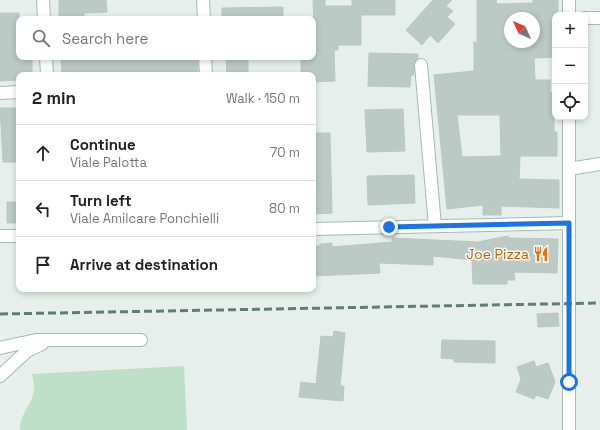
<!DOCTYPE html>
<meta charset="utf-8">
<style>
body{margin:0;font-family:"Space Grotesk",sans-serif;background:#f6f6f6;color:#222}
.controls{position:absolute;right:12px;top:12px;display:grid;overflow:hidden;border-radius:8px;box-shadow:0 2px 6px #0003}
.controls button{width:36px;height:36px;display:grid;place-items:center;padding:0;border:0;border-bottom:1px solid #e0e0e0;background:#fff;color:#222;font:20px sans-serif}
.compass{position:absolute;left:504px;top:12px;width:36px;height:36px;border-radius:50%;background:#fff;box-shadow:0 2px 6px #0003;rotate:315deg}
.stop{position:absolute;width:12px;height:12px;margin:-9px;border:3px solid #1a73e8;border-radius:50%;background:#fff}
.stop.end{background:#1a73e8;border-color:#fff;box-shadow:0 1px 4px #0008}
.list{margin:0;padding:0;list-style:none}
h2{display:flex;justify-content:space-between;align-items:center;height:52px;margin:0;padding:0 16px;font-size:17px}
h2 small{font-size:13px;font-weight:400;color:#767676}
.list li{display:grid;grid-template-columns:26px 1fr auto;gap:12px;align-items:center;box-sizing:border-box;height:56px;padding:0 16px;border-top:1px solid #e0e0e0}
.list b{display:block;font-size:15px;white-space:nowrap}
.list p{margin:0;font-size:13px;white-space:nowrap;color:#767676}
.list em{font-size:13px;font-style:normal;color:#767676}
.icon{flex:none;width:22px;height:22px;fill:none;stroke:currentColor;stroke-width:2;stroke-linecap:round;stroke-linejoin:round}
.map{position:relative;flex:none;width:600px;height:430px;overflow:hidden}
.search{position:absolute;background:#fff;box-shadow:0 2px 6px #0003;left:16px;top:16px;width:300px;height:44px;display:flex;align-items:center;gap:10px;box-sizing:border-box;padding:0 14px;border-radius:8px;color:#767676;font-size:15px}
.panel{position:absolute;background:#fff;box-shadow:0 2px 6px #0003;left:16px;top:72px;width:300px;height:220px;border-radius:8px}
.map>svg:first-child{display:block}
.green{fill:#bfe0c8}
.building{fill:#bbcac4;stroke:#b8c9c2;fill-rule:evenodd}
.lines{fill:none;stroke-linecap:round;stroke-linejoin:round}
.minor-casing{stroke:#a8b8b2;stroke-width:14}
.minor{stroke:#fff;stroke-width:12}
.rail{stroke:#5f7d75;stroke-width:3;stroke-dasharray:8 4;stroke-linecap:butt}
.route{stroke:#1a73e8;stroke-width:5}
.labels{text-anchor:middle;stroke-width:3;stroke-linejoin:round;paint-order:stroke}
.food-label{font-size:14px;fill:#c56008;stroke:#f7fbf9;text-anchor:end}
</style>
<div class="map">
<svg width="600" height="430" viewBox="0 0 600 430">
<rect width="100%" height="100%" fill="#e6efeb"/>
<path class="green" d="M184 366 187 430H20C20 413 31 407 34 391 35 386 33 379 32 374Z"/>
<path class="building" d="M59 0H106L107 12 84 13V19H59Z
M313 0H325V6H352V0H395V15H361V45H338V50H334L335 81 313 82V75H301V57L315 55Z
M433 0H452L446 6 453 11 447 17 455 24 438 43 430 35 422 45 406 30Z
M477 0H496L497 4 533 3V0H558V15H555V57L534 58 535 80H550V93L554 92V132H557V156H520L519 179 559 180V208L501 206V215H483V205L447 209 434 75 474 71V41L477 44ZM510 18H534V42H510ZM457 115H500L501 156 462 157Z
M283 7V19H222V8Z
M0 13H19V57H32V75H19V80L0 81Z
M369 53 418 54V58L414 65V75H411L410 87 368 86Z
M61 57H197L198 75H62Z
M226 57H248V75H227Z
M0 108H19V162H3Z
M403 109 405 151 367 152 365 110Z
M313 133H330L332 213 313 214Z
M414 175 415 203 368 205 367 176Z
M7 202H19V223H7Z
M508 236 509 238 558 239 557 273 514 272 515 280H507V284H473L472 260 433 256V265L379 263 380 273 313 276V246H320V244L332 243V247L392 242V238L478 242Z
M558 313 559 326 538 327 537 314Z
M334 331 345 333 340 386H344L343 401 299 397 301 382 316 384 321 336 333 337Z
M442 340 495 341V363L454 362V359L441 358Z
M534 361 536 367 548 363 555 382 548 399 536 395 534 399 516 392 521 379 517 367Z"/>
<g class="lines">
<g class="minor-casing">
<path id="minor" d="M43 0 44 19
M203 0 204 19
M569 15V0
M585 18H600
M46 57 47 75
M205 57 206 75
M421 65 435 226
M0 93 19 92
M569 117V430
M569 169 600 164
M313 229 569 223
M0 236H19
M0 348 36 340H141
M0 376 27 351 42 344"/>
</g>
<use href="#minor" class="minor"/>
<path class="rail" d="M0 314 600 303"/>
</g>
<g class="lines">
<path class="route" d="M389 227 569 223V382"/>
</g>
<defs>
<g id="restaurant-bare" transform="scale(1.2)"><path d="M-5-6h1v4h1v-4h1v4h1v-4h1v5L-1.5 .5V6h-2V.5L-5-1ZM5-6V6H3V1.5H1.5Q1.5-4 5-6Z" fill="#e8710a" stroke="#f7fbf9" stroke-width="2.5" paint-order="stroke"/></g>
</defs>
<g fill-rule="evenodd">
<use href="#restaurant-bare" x="541" y="254"/>
</g>
<g class="labels">
<g class="food-label">
<text x="529" y="259">Joe Pizza</text>
</g>
</g>
</svg>
<div class="controls">
<button>+</button>
<button>−</button>
<button><svg class="icon" aria-label="locate" viewBox="0 0 24 24"><circle cx="12" cy="12" r="6"/><path d="M12 2v4M12 18v4M2 12h4M18 12h4"/></svg></button>
</div>
<svg class="compass" viewBox="-18 -18 36 36"><path d="M0-13l5 13h-10z" fill="#e53935"/><path d="M0 13l5-13h-10z" fill="#767676"/></svg>
<div class="stop" style="left:569px;top:382px"></div>
<div class="stop end" style="left:389px;top:227px"></div>
<div class="search"><svg class="icon" aria-label="search" viewBox="0 0 24 24"><circle cx="10" cy="10" r="6"/><path d="M15 15l6 6"/></svg>Search here</div>
<section class="panel">
<h2>2 min<small>Walk · 150 m</small></h2>
<ul class="list">
<li><svg class="icon" aria-label="ahead" viewBox="0 0 24 24"><path d="M12 20V5M6 11l6-6 6 6"/></svg><div><b>Continue</b><p>Viale Palotta</p></div><em>70 m</em></li>
<li><svg class="icon" aria-label="left" viewBox="0 0 24 24"><path d="M17 20v-9H6M10 6l-5 5 5 5"/></svg><div><b>Turn left</b><p>Viale Amilcare Ponchielli</p></div><em>80 m</em></li>
<li><svg class="icon" aria-label="arrive" viewBox="0 0 24 24"><path d="M6 21V4h12l-3 4 3 4H6"/></svg><div><b>Arrive at destination</b></div></li>
</ul>
</section>
</div>
